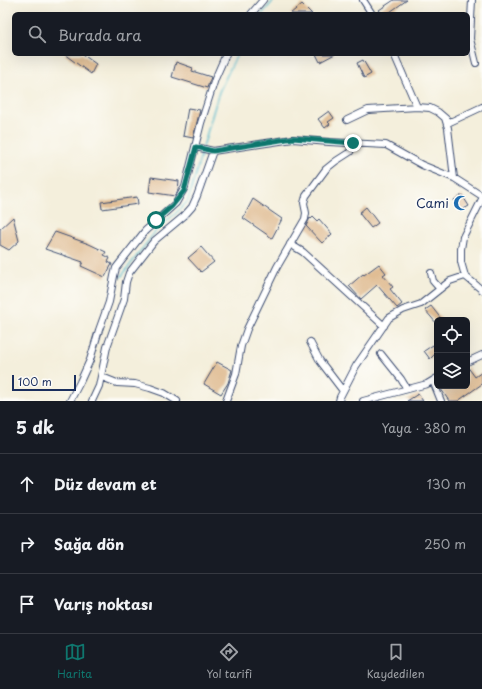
<!DOCTYPE html>
<html lang="tr">
<meta charset="utf-8">
<style>
body{margin:0;font-family:"Playpen Sans",sans-serif;background:#20242c;color:#f1f3f6}
.controls{position:absolute;right:12px;bottom:12px;display:grid;overflow:hidden;border-radius:6px;box-shadow:0 4px 16px #0002}
.controls button{width:36px;height:36px;display:grid;place-items:center;padding:0;border:0;border-bottom:1px solid #363941;background:#171b24;color:#f1f3f6;font:20px sans-serif}
.scale{position:absolute;left:12px;bottom:10px;width:64px;box-sizing:border-box;padding-left:4px;border:2px solid #1b2f5e;border-top:0;font-size:11px;line-height:14px;white-space:nowrap;color:#1b2f5e;-webkit-text-stroke:3px #fdfcf7;paint-order:stroke}
.stop{position:absolute;width:12px;height:12px;margin:-9px;border:3px solid #0f766e;border-radius:50%;background:#fff}
.stop.end{background:#0f766e;border-color:#fff;box-shadow:0 1px 4px #0008}
.list{margin:0;padding:0;list-style:none}
h2{display:flex;justify-content:space-between;align-items:center;height:52px;margin:0;padding:0 16px;font-size:17px}
h2 small{font-size:13px;font-weight:400;color:#9ea1a6}
.list li{display:grid;grid-template-columns:26px 1fr auto;gap:12px;align-items:center;box-sizing:border-box;height:60px;padding:0 16px;border-top:1px solid #363941}
.list b{display:block;font-size:15px;white-space:nowrap}
.list em{font-size:13px;font-style:normal;color:#9ea1a6}
.icon{flex:none;width:22px;height:22px;fill:none;stroke:currentColor;stroke-width:2;stroke-linecap:round;stroke-linejoin:round}
.map{position:relative;flex:none;width:482px;height:401px;overflow:hidden}
.search{position:absolute;background:#171b24;box-shadow:0 4px 16px #0002;left:12px;right:12px;top:12px;height:44px;display:flex;align-items:center;gap:10px;box-sizing:border-box;padding:0 14px;border-radius:6px;color:#9ea1a6;font-size:15px}
.sheet{height:232px;background:#171b24}
nav{display:flex;justify-content:space-around;align-items:center;box-sizing:border-box;height:56px;border-top:1px solid #363941;background:#171b24;font-size:11px;color:#9ea1a6}
nav a{display:grid;justify-items:center;gap:2px}
nav .on{color:#0f766e}
.map>svg:first-child{display:block}
.lines{fill:none;stroke-linecap:round;stroke-linejoin:round}
.stream{stroke:#51bbce;stroke-width:1.5}
.building{fill:#e0bd94}
.minor-casing{stroke:#3c4c71;stroke-width:8}
.minor{stroke:#fff;stroke-width:6}
.route{stroke:#0f766e;stroke-width:5}
.labels{text-anchor:middle;stroke-width:3.5;stroke-linejoin:round;paint-order:stroke}
.poi-label{font-size:13px;fill:#1b2f5e;stroke:#fdfcf7;text-anchor:end}
</style>
<div class="map">
<svg width="482" height="401" viewBox="0 0 482 401">
<rect width="100%" height="100%" fill="#fdfcf7"/>
<filter id="ink" filterUnits="userSpaceOnUse"><feTurbulence type="fractalNoise" baseFrequency=".025" numOctaves="2"/><feDisplacementMap in="SourceGraphic" scale="8" xChannelSelector="R" yChannelSelector="G"/><feConvolveMatrix kernelMatrix="1 2 1 2 8 2 1 2 1" color-interpolation-filters="sRGB"/></filter>
<filter id="wash" filterUnits="userSpaceOnUse"><feTurbulence type="fractalNoise" baseFrequency=".012" numOctaves="4" result="noise"/><feDisplacementMap in="SourceGraphic" scale="16" xChannelSelector="R" yChannelSelector="G"/><feGaussianBlur stdDeviation="0.9" result="paint"/><feColorMatrix in="noise" values="0 0 0 0 0 0 0 0 0 0 0 0 0 0 0 0 0 1.4 0 .05"/><feComposite in="paint" operator="in"/></filter>
<g filter="url(#wash)">
<rect width="100%" height="100%" fill="#f4efdc"/>
<g class="lines">
<path class="stream" d="M262 14 274 0
M203 147 219 92 237 54
M121 277 158 228 175 214 188 201 202 151"/>
</g>
<g id="blocks">
<path class="building" d="M394 0H407L387 14H382L379 10Z
M302 4 312 14H290Z
M64 54H82L96 64 91 74Z
M316 54H335L320 62Z
M363 60 371 74 364 78 357 63Z
M176 62 193 68 192 71 211 77 207 88 172 77Z
M188 108 200 110 193 138 183 136Z
M329 111 334 118 328 122 330 124 325 128 318 119Z
M151 177 179 181 178 190 175 196 149 192Z
M462 195 469 206 460 211 454 200Z
M137 197 138 204 102 209 101 202Z
M253 199 282 219 272 238 243 218Z
M366 207 378 223 371 228 359 213Z
M13 217 19 241 9 250 0 245V229Z
M313 217 317 221 319 219 332 234 322 243 306 226 310 218 311 219Z
M55 232 89 244 106 252 104 255 110 258 108 262 112 264 105 277 81 266 83 262 45 249Z
M201 247 214 262 201 272 188 258Z
M379 264 386 273 383 275 393 287 390 289 402 304 397 308 377 285 361 299 349 286 363 274 364 275Z
M431 306 442 320H437V324L425 310Z
M433 345 437 352 430 359 424 351Z
M217 362 232 370 228 383 221 394 204 384Z
M467 366 475 377 482 372V384L458 401H449L441 389 445 386H467Z
M418 394 423 401H407Z"/>
</g>
</g>
<g filter="url(#ink)">
<use href="#blocks" fill-opacity="0" stroke="#3c4c71" stroke-width="1"/>
<g class="lines">
<g class="minor-casing">
<path id="minor" d="M363 0 372 14
M472 0 470 39 476 63
M251 14 263 0
M394 54 417 107
M445 118 450 122 482 107
M347 120 368 110 417 107 430 108 438 112 445 118 448 128 454 178
M196 147 213 151 293 139 329 142 386 145 422 165 454 178 482 196
M482 199 463 237 461 249V262L465 276 482 290
M290 244 303 252 384 326
M431 273 433 281 440 289
M310 342 320 361 343 391
M381 354 401 379 407 389
M467 362 482 355
M102 377 117 383 135 384 150 388 164 393 177 401
M433 381 441 401
M70 401 80 382 90 360 99 330 109 302 114 276 116 268 145 231 176 203 185 187 201 123 215 79 226 54
M92 401 99 386 107 347 124 299 126 282 129 273 154 241 184 216 192 207 197 196 213 151
M226 401 236 374 241 346 247 329 277 267 305 219 306 213 304 203 306 196 326 169 336 161 350 152 353 143
M339 401 340 397 356 366 389 318 403 310 421 304 450 281 465 276
M363 401 427 384 437 378"/>
</g>
<use href="#minor" class="minor"/>
</g>
</g>
<g class="lines" filter="url(#ink)">
<path class="route" d="M156 220 172 206 184 191 196 147 213 151 293 138 353 143"/>
</g>
<defs>
<g id="mosque-bare" transform="scale(1.2)"><path d="M3.5-4.9A6 6 0 1 0 3.5 4.9A5 5 0 1 1 3.5-4.9Z" fill="#1f6fb2" stroke="#fdfcf7" stroke-width="2.5" paint-order="stroke"/></g>
</defs>
<g fill-rule="evenodd">
<use href="#mosque-bare" x="461" y="203"/>
</g>
<g class="labels">
<g class="poi-label">
<text x="449" y="208">Cami</text>
</g>
</g>
</svg>
<div class="controls">
<button><svg class="icon" aria-label="locate" viewBox="0 0 24 24"><circle cx="12" cy="12" r="6"/><path d="M12 2v4M12 18v4M2 12h4M18 12h4"/></svg></button>
<button><svg class="icon" aria-label="layers" viewBox="0 0 24 24"><path d="M12 4l9 5-9 5-9-5zM3 14l9 5 9-5"/></svg></button>
</div>
<div class="scale">100 m</div>
<div class="stop" style="left:156px;top:220px"></div>
<div class="stop end" style="left:353px;top:143px"></div>
<div class="search"><svg class="icon" aria-label="search" viewBox="0 0 24 24"><circle cx="10" cy="10" r="6"/><path d="M15 15l6 6"/></svg>Burada ara</div>
</div>
<section class="sheet">
<h2>5 dk<small>Yaya · 380 m</small></h2>
<ul class="list">
<li><svg class="icon" aria-label="ahead" viewBox="0 0 24 24"><path d="M12 20V5M6 11l6-6 6 6"/></svg><div><b>Düz devam et</b></div><em>130 m</em></li>
<li><svg class="icon" aria-label="right" viewBox="0 0 24 24"><path d="M7 20v-9h11M14 6l5 5-5 5"/></svg><div><b>Sağa dön</b></div><em>250 m</em></li>
<li><svg class="icon" aria-label="arrive" viewBox="0 0 24 24"><path d="M6 21V4h12l-3 4 3 4H6"/></svg><div><b>Varış noktası</b></div></li>
</ul>
</section>
<nav>
<a class="on"><svg class="icon" aria-label="map" viewBox="0 0 24 24"><path d="M3 6l6-2 6 2 6-2v14l-6 2-6-2-6 2zM9 4v14M15 6v14"/></svg>Harita</a>
<a><svg class="icon" aria-label="directions" viewBox="0 0 24 24"><path d="M12 3l9 9-9 9-9-9zM9 14v-3h6M13 9l2 2-2 2"/></svg>Yol tarifi</a>
<a><svg class="icon" aria-label="saved" viewBox="0 0 24 24"><path d="M7 4h10v16l-5-4-5 4z"/></svg>Kaydedilen</a>
</nav>
